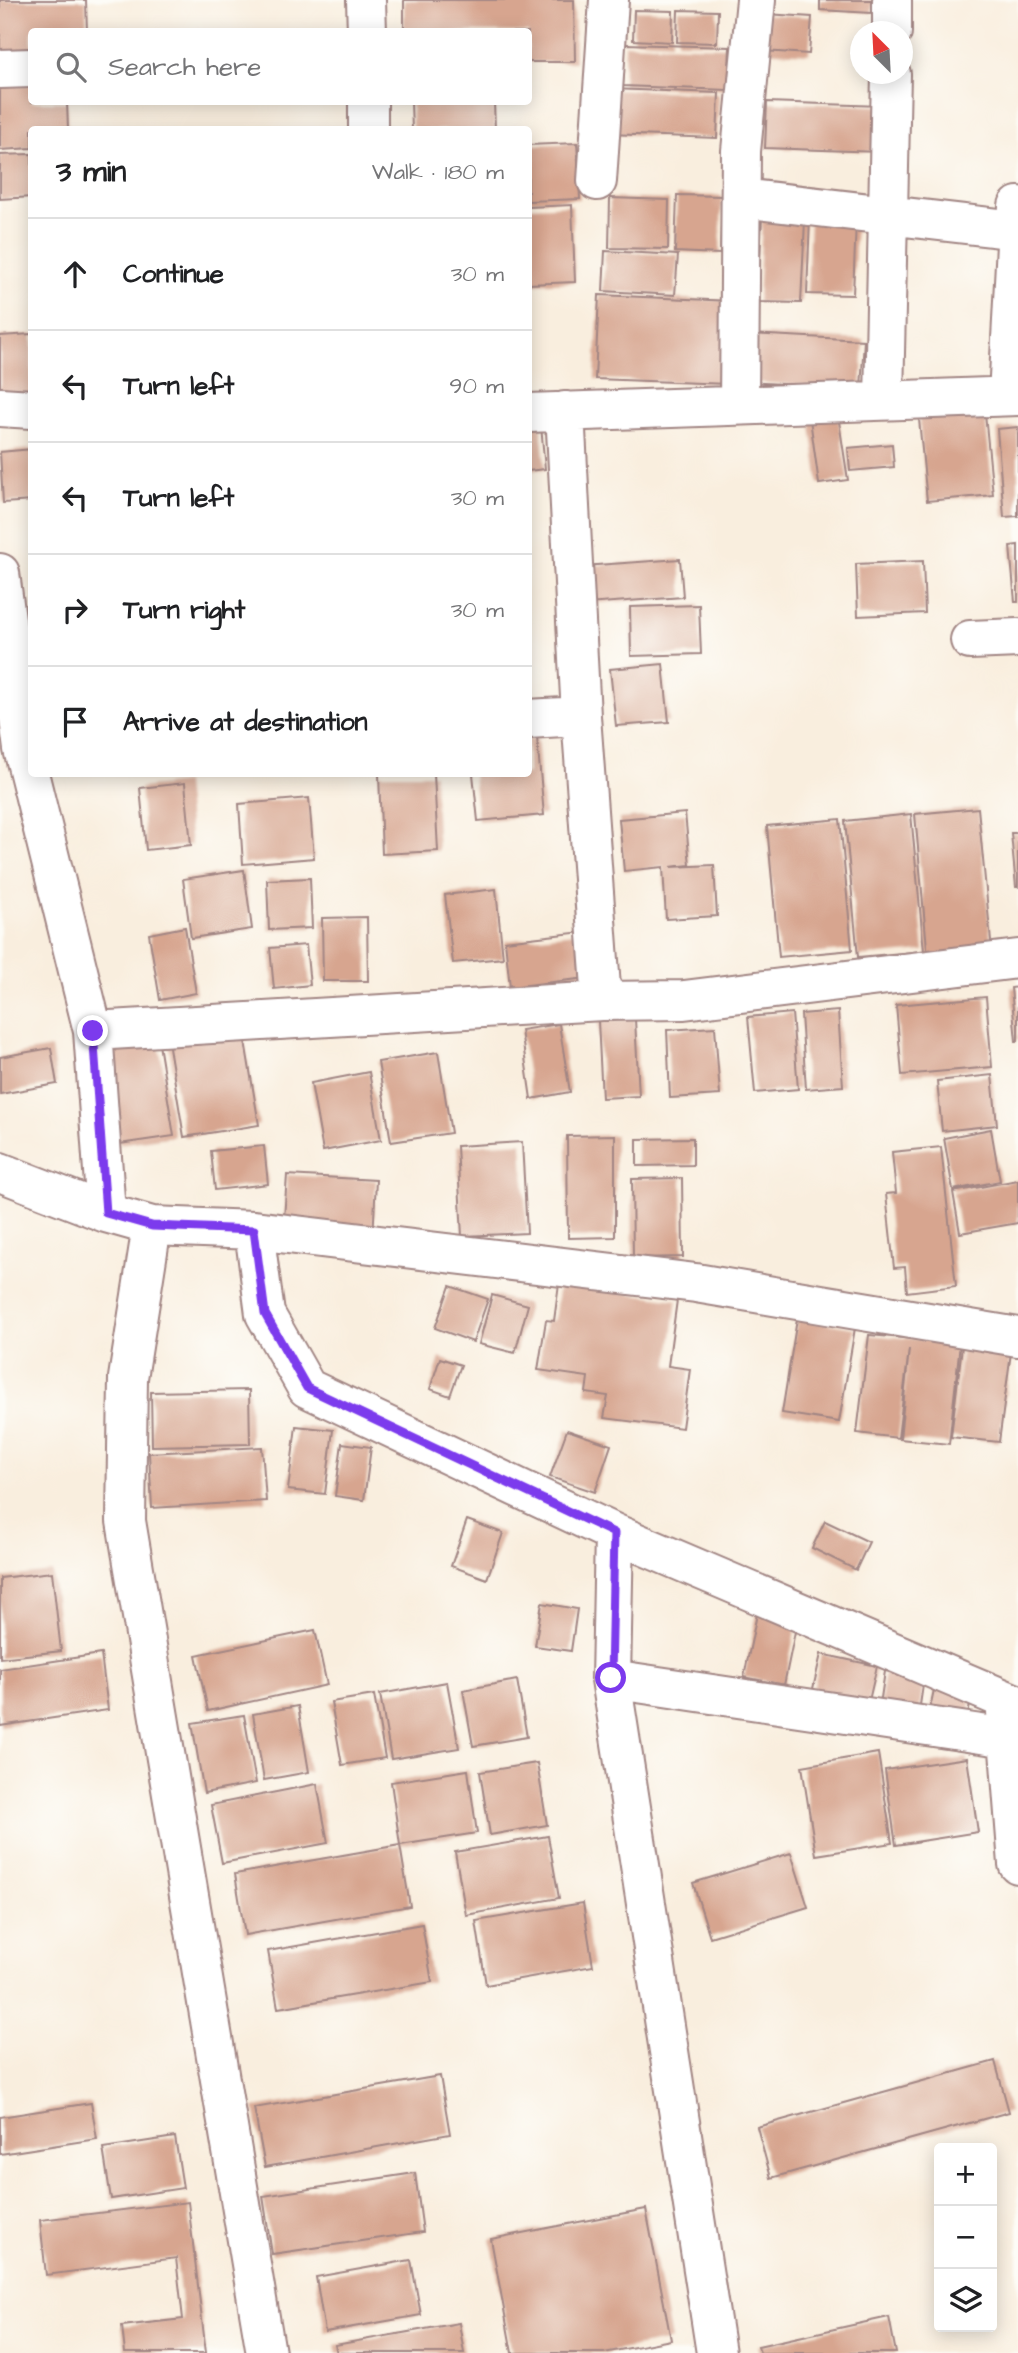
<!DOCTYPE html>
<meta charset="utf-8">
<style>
body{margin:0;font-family:"Architects Daughter",sans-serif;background:#f2f2f2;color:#202124}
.controls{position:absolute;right:21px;bottom:21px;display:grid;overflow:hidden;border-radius:7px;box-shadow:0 4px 18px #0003}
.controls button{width:63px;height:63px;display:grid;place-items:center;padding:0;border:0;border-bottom:2px solid #e0e0e0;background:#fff;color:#202124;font:35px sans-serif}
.compass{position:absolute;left:850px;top:21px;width:63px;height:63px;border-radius:50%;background:#fff;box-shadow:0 4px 18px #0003;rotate:336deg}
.stop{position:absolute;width:21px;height:21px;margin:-16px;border:5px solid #7c3aed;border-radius:50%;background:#fff}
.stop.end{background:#7c3aed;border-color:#fff;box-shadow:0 2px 7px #0008}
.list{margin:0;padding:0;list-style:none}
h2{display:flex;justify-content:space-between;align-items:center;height:91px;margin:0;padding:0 28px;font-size:30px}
h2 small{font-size:23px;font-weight:400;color:#757577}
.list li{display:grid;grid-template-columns:46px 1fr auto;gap:21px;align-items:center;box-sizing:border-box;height:112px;padding:0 28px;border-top:2px solid #e0e0e0}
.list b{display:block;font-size:26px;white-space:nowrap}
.list em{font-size:23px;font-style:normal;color:#757577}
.icon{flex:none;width:38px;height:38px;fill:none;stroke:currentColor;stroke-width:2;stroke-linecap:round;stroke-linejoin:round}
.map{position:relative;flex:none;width:1018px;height:2353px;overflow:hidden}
.search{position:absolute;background:#fff;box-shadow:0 4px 18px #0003;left:28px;top:28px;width:504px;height:77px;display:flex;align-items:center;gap:18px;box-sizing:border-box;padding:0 24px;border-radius:7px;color:#757577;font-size:26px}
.panel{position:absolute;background:#fff;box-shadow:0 4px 18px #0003;left:28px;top:126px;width:504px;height:651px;border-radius:7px}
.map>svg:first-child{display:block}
.building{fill:#d7a58f}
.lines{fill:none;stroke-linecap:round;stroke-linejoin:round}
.street-casing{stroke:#a28684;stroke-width:42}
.street{stroke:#fff;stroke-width:38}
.route{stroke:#7c3aed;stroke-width:9}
</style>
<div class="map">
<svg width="1018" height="2353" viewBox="0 0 1018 2353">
<rect width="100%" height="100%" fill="#fdfcf7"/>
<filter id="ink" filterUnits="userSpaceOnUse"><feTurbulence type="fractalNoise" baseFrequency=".0143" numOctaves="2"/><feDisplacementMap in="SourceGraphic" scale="14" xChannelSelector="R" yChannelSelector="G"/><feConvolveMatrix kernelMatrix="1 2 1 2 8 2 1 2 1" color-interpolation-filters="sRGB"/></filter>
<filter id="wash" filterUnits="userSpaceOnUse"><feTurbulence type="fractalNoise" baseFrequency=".00686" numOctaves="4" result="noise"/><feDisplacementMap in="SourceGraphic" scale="28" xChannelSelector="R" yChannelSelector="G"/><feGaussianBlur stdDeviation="1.57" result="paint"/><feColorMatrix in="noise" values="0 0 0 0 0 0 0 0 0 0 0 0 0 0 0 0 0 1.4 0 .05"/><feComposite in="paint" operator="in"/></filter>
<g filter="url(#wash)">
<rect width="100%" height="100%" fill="#f9eede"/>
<g id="blocks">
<path class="building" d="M0 0H86L87 32H32V52L0 54Z
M404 0H574L575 62H528V32H404Z
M820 0H873L872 13 820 10Z
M634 10 673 11 672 42 633 40Z
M678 10 718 11 717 43 677 42Z
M766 14 812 17 809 54 763 51Z
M625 44 730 47 728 90 623 86Z
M32 85V102H67L68 130H32V148L0 150V86Z
M611 89 719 93 717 138 609 134Z
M411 102H494L495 130H412Z
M767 102 881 106 880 152 765 148Z
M577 143 580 199 528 201V145Z
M32 154V197L0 199V155Z
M677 195 722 196 720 254 675 252Z
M610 198 669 200 668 249 609 248Z
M572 205 575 282 528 284V207Z
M810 217 856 219 853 295 807 294Z
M762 218 805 220 801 303 758 302Z
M605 251 678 255 675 295 603 291Z
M599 295 731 301 728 384 595 379Z
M32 334V395L0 398V336Z
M749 334 864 340 861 388 746 382Z
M984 403 993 495 927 501 918 409Z
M540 415 545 469 528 471V416Z
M838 415 848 480 819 484 810 419Z
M1018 427V516L1004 517 997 429Z
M892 444 894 467 850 471 848 448Z
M32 449V501L3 503 0 452Z
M1018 545V602H1015L1010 546Z
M680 559 683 597 586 604 583 566Z
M923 561 925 613 858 616 856 564Z
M699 605 701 654 631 656 630 607Z
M663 664 669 722 616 726 610 669Z
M537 738 544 815 478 821 473 774H528V739Z
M379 774H434L438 851 382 854Z
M185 783 191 845 146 850 140 788Z
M309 798 314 858 243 864 239 804Z
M978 808 992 952 928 959 915 814Z
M685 813 690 865 671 867 714 865 717 916 666 919 663 867 624 871 619 819Z
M911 814 924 951 858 957 845 821Z
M840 819 852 950 779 957 767 826Z
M1011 833H1018V887H1016Z
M244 870 252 929 191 938 183 879Z
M310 878 312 928 269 930 267 880Z
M496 889 503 958 453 963 445 895Z
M367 917 368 981H323L322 918Z
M185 927 196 993 160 1000 149 934Z
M582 932 587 978 510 987 505 941Z
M306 945 310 985 274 989 270 948Z
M1018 987V1041H1016L1011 988Z
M986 997 992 1067 902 1075 896 1005Z
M838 1011 843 1086 806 1089 801 1014Z
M792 1013 798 1089 755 1093 748 1017Z
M635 1019 639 1096 602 1098 598 1021Z
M559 1024 570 1092 531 1099 521 1030Z
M715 1027 720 1095 670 1098 667 1030Z
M243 1029 259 1125 184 1137 168 1041Z
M158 1038 174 1136 119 1144 103 1047Z
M51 1048 57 1084 0 1094V1057Z
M438 1052 451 1133 391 1142 378 1062Z
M369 1072 381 1140 323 1151 311 1083Z
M992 1075 997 1125 942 1131 937 1081Z
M991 1129 1000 1181 953 1190 944 1138Z
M615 1135V1237L568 1238 567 1136Z
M693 1138V1165L637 1166V1139Z
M522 1142 527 1233 462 1236 457 1146Z
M264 1146 268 1184 215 1190 211 1151Z
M941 1147 956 1286 907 1292 905 1267 894 1268 886 1194 896 1193 892 1152Z
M287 1175 376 1180 373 1239 283 1234Z
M682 1178 683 1257 633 1258 632 1179Z
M1018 1180V1223L960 1233 953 1192Z
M559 1284 677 1300 668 1366 690 1369 682 1428 604 1418 608 1396 586 1393 588 1377 538 1370 546 1320 554 1321Z
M450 1286 488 1299 473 1342 435 1328Z
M492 1295 528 1305 515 1353 479 1344Z
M797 1319 855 1328 839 1422 782 1413Z
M869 1335 960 1343 949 1444 900 1439 909 1349 898 1438 857 1433Z
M962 1346 1011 1352 999 1442 951 1437Z
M440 1358 461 1365 450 1396 430 1389Z
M249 1390 250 1444 152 1446 151 1392Z
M296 1426 333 1430 325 1494 288 1490Z
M567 1430 611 1445 595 1492 550 1477Z
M342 1443 371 1447 364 1500 335 1496Z
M262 1447 266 1501 152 1508 149 1453Z
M467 1520 503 1533 487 1579 451 1566Z
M825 1521 869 1542 856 1570 812 1548Z
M52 1572 61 1651 0 1658V1578Z
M542 1603 577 1609 571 1651 535 1646Z
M758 1609 798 1617 784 1685 744 1677Z
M315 1630 327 1685 208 1711 196 1655Z
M101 1654 108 1710 0 1726V1669Z
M821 1654 877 1666 868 1705 812 1693Z
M885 1671 924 1678 919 1712 880 1705Z
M517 1680 527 1737 473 1746 463 1690Z
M447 1682 459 1748 391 1759 380 1694Z
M935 1685 972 1693 967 1721 929 1713Z
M374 1695 385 1758 342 1765 331 1702Z
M298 1706 309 1772 264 1780 253 1714Z
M244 1715 256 1783 204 1793 192 1723Z
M878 1753 892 1843 816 1855 802 1766Z
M967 1758 978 1832 896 1845 885 1770Z
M537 1763 547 1825 490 1835 480 1772Z
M468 1770 477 1833 400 1845 391 1782Z
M317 1784 328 1843 222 1863 211 1805Z
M548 1836 559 1898 466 1915 455 1852Z
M400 1845 410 1906 245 1935 235 1874Z
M791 1853 808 1907 710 1937 693 1883Z
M583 1903 593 1966 486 1985 476 1921Z
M422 1924 432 1982 278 2008 268 1951Z
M995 2061 1009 2112 771 2178 757 2127Z
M440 2076 450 2134 265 2167 254 2108Z
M91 2103 97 2139 0 2154V2117Z
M175 2137 183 2188 111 2199 103 2148Z
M415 2173 423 2232 272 2254 263 2196Z
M188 2202 206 2353H125L122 2326 183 2319 176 2258 46 2275 40 2220Z
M646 2209 671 2340 604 2353H512L491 2239Z
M411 2260 421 2315 325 2332 316 2277Z
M889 2317 896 2353H760L758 2346Z
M459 2323 464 2353H337L335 2345Z"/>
</g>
</g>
<g filter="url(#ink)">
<use href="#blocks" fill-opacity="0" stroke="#a28684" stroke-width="2"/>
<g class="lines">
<g class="street-casing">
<path id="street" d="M366 0 367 32
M892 32V0
M0 69 32 68
M368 102V130
M597 181 609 0
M741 198 1017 230
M1008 396 1018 206
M884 400 891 74
M739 405 741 151 756 0
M0 407 32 409
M565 411 581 716 602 1001
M528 413 1018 396
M0 573 23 749 93 1031 106 1213
M970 640 1018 638
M528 719 581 716
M93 1031 602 1001 684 1000 1018 959
M0 1172 106 1213 152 1226 254 1230 696 1283 1018 1337
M152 1226 128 1378 126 1521 266 2353
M254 1230 265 1314 307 1388 614 1533 1018 1705
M614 1533 611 1679 716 2353
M611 1679 1008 1738
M1006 1712 1018 1864"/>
</g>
<use href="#street" class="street"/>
</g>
</g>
<g class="lines" filter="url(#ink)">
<path class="route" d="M93 1031 106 1213 152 1226 254 1230 265 1314 307 1388 614 1533 611 1678"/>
</g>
</svg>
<div class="controls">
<button>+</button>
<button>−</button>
<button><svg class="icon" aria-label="layers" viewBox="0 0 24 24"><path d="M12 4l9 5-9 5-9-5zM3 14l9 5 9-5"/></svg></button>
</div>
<svg class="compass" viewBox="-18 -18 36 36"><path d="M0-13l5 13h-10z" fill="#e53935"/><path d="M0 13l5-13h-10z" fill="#757577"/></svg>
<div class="stop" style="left:611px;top:1678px"></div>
<div class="stop end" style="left:93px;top:1031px"></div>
<div class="search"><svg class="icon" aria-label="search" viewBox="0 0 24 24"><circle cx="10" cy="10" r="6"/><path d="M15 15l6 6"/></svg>Search here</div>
<section class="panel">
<h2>3 min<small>Walk · 180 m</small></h2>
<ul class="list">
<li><svg class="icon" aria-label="ahead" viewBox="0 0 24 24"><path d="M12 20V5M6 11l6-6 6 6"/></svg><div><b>Continue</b></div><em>30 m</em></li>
<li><svg class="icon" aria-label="left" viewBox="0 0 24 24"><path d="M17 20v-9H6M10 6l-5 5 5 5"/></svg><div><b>Turn left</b></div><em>90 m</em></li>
<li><svg class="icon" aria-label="left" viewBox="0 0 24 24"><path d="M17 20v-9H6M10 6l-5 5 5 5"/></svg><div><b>Turn left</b></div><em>30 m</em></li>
<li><svg class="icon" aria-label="right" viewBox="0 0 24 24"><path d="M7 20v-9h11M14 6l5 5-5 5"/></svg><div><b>Turn right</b></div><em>30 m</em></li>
<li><svg class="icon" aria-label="arrive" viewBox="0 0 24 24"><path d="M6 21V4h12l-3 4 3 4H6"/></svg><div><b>Arrive at destination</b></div></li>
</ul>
</section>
</div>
